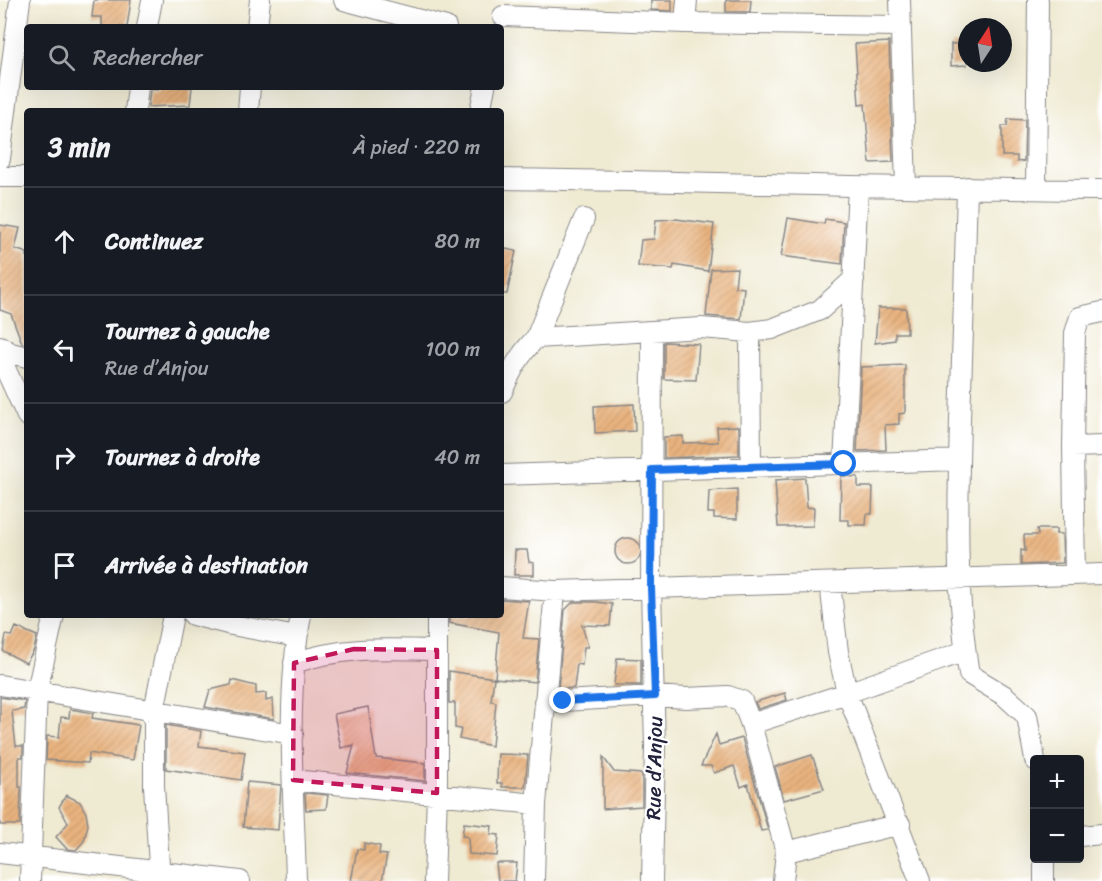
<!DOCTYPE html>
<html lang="fr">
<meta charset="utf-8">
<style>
body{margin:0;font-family:Sriracha,sans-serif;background:#20242c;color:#f1f3f6}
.controls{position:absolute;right:18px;bottom:18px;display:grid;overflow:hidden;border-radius:6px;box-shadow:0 6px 24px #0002}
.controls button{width:54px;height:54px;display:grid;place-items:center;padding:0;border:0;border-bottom:2px solid #363941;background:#171b24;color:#f1f3f6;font:30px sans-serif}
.compass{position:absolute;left:958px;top:18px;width:54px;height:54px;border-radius:50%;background:#171b24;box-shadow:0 6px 24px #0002;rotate:12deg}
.stop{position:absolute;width:18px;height:18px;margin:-14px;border:4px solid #1a73e8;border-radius:50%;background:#fff}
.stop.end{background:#1a73e8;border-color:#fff;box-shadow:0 2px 6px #0008}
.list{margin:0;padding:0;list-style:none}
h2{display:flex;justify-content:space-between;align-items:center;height:78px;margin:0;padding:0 24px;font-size:26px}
h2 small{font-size:20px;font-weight:400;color:#9ea1a6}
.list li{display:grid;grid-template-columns:39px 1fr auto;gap:18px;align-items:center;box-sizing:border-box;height:108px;padding:0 24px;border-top:2px solid #363941}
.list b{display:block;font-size:22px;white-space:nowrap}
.list p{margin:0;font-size:20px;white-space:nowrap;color:#9ea1a6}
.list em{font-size:20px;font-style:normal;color:#9ea1a6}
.icon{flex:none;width:33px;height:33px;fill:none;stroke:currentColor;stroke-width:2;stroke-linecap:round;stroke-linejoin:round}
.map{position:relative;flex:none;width:1102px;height:881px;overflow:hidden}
.search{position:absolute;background:#171b24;box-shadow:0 6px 24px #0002;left:24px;top:24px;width:480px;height:66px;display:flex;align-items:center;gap:15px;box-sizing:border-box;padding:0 21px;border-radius:6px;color:#9ea1a6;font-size:22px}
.panel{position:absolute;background:#171b24;box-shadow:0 6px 24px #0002;left:24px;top:108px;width:480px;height:510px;border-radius:6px}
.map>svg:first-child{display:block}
.building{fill:url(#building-hatch)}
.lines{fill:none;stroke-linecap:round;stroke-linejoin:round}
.minor-casing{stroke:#888686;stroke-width:22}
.minor{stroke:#fff;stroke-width:20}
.route{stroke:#1a73e8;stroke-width:8}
.marked{fill:#c2185b;fill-opacity:0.2;stroke:#c2185b;stroke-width:4.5;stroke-dasharray:12 8;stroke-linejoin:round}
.labels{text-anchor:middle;stroke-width:4.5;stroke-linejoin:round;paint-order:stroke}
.street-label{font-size:20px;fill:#22223b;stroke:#fff}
</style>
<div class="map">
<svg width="1102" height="881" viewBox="0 0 1102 881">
<defs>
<pattern id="building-hatch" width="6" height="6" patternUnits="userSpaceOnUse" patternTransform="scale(1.5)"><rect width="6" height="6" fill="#e9b37e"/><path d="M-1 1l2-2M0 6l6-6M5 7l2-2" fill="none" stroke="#c89a6e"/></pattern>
</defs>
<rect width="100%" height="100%" fill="#fff"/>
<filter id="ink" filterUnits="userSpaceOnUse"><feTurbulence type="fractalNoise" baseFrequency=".0167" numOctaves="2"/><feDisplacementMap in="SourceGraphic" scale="12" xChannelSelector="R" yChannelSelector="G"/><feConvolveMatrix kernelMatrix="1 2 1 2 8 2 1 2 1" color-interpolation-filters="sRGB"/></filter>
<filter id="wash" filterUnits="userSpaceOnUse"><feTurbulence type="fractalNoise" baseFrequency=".008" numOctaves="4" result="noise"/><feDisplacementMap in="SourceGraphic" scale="24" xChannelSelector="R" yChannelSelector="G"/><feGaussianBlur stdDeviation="1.35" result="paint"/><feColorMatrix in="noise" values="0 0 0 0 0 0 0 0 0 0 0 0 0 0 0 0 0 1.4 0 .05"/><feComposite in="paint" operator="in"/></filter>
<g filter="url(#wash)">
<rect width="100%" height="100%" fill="#efead2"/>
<g id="blocks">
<path class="building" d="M94 0H131L127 27H102V17H92Z
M651 0H672V11L651 10Z
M726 0H751L750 12H726Z
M889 42 893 162 870 163 865 104 859 105 855 44Z
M967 43V65L951 66V44Z
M158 87H192L190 105 148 107 150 90H158Z
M1008 119 1025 120 1024 161 1017 162V156H1002V126H1007Z
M788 218 824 224 825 219 844 222 842 264 781 256Z
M676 219 714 224 708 271 674 265 673 269 638 266 641 240 654 239 656 220Z
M0 225 20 228 15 249 27 253V345L22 343 11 314 0 310Z
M501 248 516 251 507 294H501Z
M737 268 735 287 744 288 741 319 706 316 711 269Z
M878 308H906L907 333H895V340L875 343Z
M664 342 699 344 696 380 664 379Z
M905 365V413L899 414V424L885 425 886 450 857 451 861 367Z
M634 404 635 431 595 433 594 406Z
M739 426V455L664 458V437L683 436V443L718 442 717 427Z
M841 476 858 477V487H873L872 514H867L866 525H849V520H840Z
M805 478 807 507 814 508 813 526 778 527 775 480Z
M737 489V519L714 518V513H708L709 491Z
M1037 529H1056V534H1062L1063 563 1021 565V550L1025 551 1024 535H1038Z
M615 551a13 13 0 1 1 26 0a13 13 0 1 1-26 0Z
M515 550H527L529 562 534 563V575H514Z
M501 599 529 601 523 638 539 639 535 682 495 678 499 632 449 623V615H501Z
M573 602H596L612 604 610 626 582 625 588 647H584L582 665 577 664 574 688 558 689 565 610Z
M16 627 37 636 34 650 26 663 3 651 6 635 12 636Z
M617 658 641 659V685H614Z
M449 671 494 678 491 701 496 702 492 746 459 739 461 729 455 728V703H449Z
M232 680 256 686V694L266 693V701L273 699 274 719 205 707 210 690 231 685Z
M785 693 787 700 758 709 755 702Z
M0 697 25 701 24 709 12 711 16 746H23V757H19V787H21L20 825H0Z
M368 707 376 758 425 763V781L347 773 354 745 341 748 334 714Z
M70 709 93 713 92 718 139 725 133 760 89 753 88 763 46 760 47 736 59 737 61 717 69 718Z
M166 725 201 731 199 746 245 752 241 780 166 769Z
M716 734 719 745 742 738 768 830 761 831 748 784 741 787 734 766 714 773 711 766H701Z
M498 754 528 755 525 787H502V783H497Z
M812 755 824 789 784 800 775 767Z
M603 757 614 772 642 774V806L603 809Z
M247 782 281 785 278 830 243 827Z
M305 793 328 795 326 809 306 810Z
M66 795 80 802 86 813 88 825 84 841 76 850 67 849 56 837 68 823 59 807Z
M464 823 492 826 491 834 499 835 497 856 469 854 468 837 462 836Z
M364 843 380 846 379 854 387 855 382 881H351L357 849 364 850Z
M496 863H517L515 881H498Z"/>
</g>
</g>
<g filter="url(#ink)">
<use href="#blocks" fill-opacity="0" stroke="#888686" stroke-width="1.5"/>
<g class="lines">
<g class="minor-casing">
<path id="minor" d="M344 0 446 27
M900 0 906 187
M503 16 685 23 900 26
M685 23 687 0
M147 27 152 0
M257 27 260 0
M135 111 138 87
M248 111 250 87
M480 111 485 87
M0 159 20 0
M0 177H27
M501 179C701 181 902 189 1102 190
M967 187C965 265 963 342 960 420 958 504 955 590 969 674L1005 696 1027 716 1035 760
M1036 189 1038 0
M652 332 651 588 655 747 652 881
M750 332 751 467
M536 338 584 219
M0 346 11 353 27 357
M0 357 27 416
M502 392C511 371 520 354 536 338L701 328 750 332 772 329 820 310 854 279
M1073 447 1102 446
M844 464 858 187
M501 475 959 460
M1075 575 1073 447 1075 333 1080 317 1102 312
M830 583 838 652 847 693 920 881
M501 587 555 591 1102 574
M193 615 232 625 297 637
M294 663C343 646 386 649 437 650
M0 685 293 734
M544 702 655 696 686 698 728 696 742 701 751 724 847 693 965 651
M751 724 786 852 783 881
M293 780 536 804
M1080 836 1102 834
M786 852 900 824
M0 853 240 881
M1044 858V881
M30 881 37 691 54 615
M160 881 154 786V711L173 615
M296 881C294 794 285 701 301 615
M434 881 437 793V615
M534 881 536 804 555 591"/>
</g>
<use href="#minor" class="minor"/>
</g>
</g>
<g class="lines" filter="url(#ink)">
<path class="route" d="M563 701 655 696 651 588 652 470 844 464"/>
</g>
<path class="marked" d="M354 649 437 650V793L293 780 294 663Z"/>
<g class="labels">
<g class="street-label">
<text transform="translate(654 768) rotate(-89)" y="7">Rue d’Anjou</text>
</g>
</g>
</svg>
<div class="controls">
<button>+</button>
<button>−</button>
</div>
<svg class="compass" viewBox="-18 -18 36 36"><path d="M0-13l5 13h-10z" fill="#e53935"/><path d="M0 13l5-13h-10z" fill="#9ea1a6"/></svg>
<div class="stop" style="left:844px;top:464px"></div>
<div class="stop end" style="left:563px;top:701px"></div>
<div class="search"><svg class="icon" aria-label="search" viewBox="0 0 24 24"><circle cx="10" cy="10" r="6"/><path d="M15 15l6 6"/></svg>Rechercher</div>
<section class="panel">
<h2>3 min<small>À pied · 220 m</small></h2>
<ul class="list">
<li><svg class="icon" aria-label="ahead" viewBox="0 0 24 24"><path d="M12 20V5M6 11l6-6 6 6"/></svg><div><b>Continuez</b></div><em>80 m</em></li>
<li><svg class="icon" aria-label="left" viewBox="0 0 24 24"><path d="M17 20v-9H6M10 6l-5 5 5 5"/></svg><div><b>Tournez à gauche</b><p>Rue d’Anjou</p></div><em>100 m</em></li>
<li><svg class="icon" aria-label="right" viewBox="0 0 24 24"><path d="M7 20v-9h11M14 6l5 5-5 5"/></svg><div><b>Tournez à droite</b></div><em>40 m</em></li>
<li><svg class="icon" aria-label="arrive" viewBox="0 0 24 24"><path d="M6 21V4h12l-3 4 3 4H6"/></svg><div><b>Arrivée à destination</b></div></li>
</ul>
</section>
</div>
